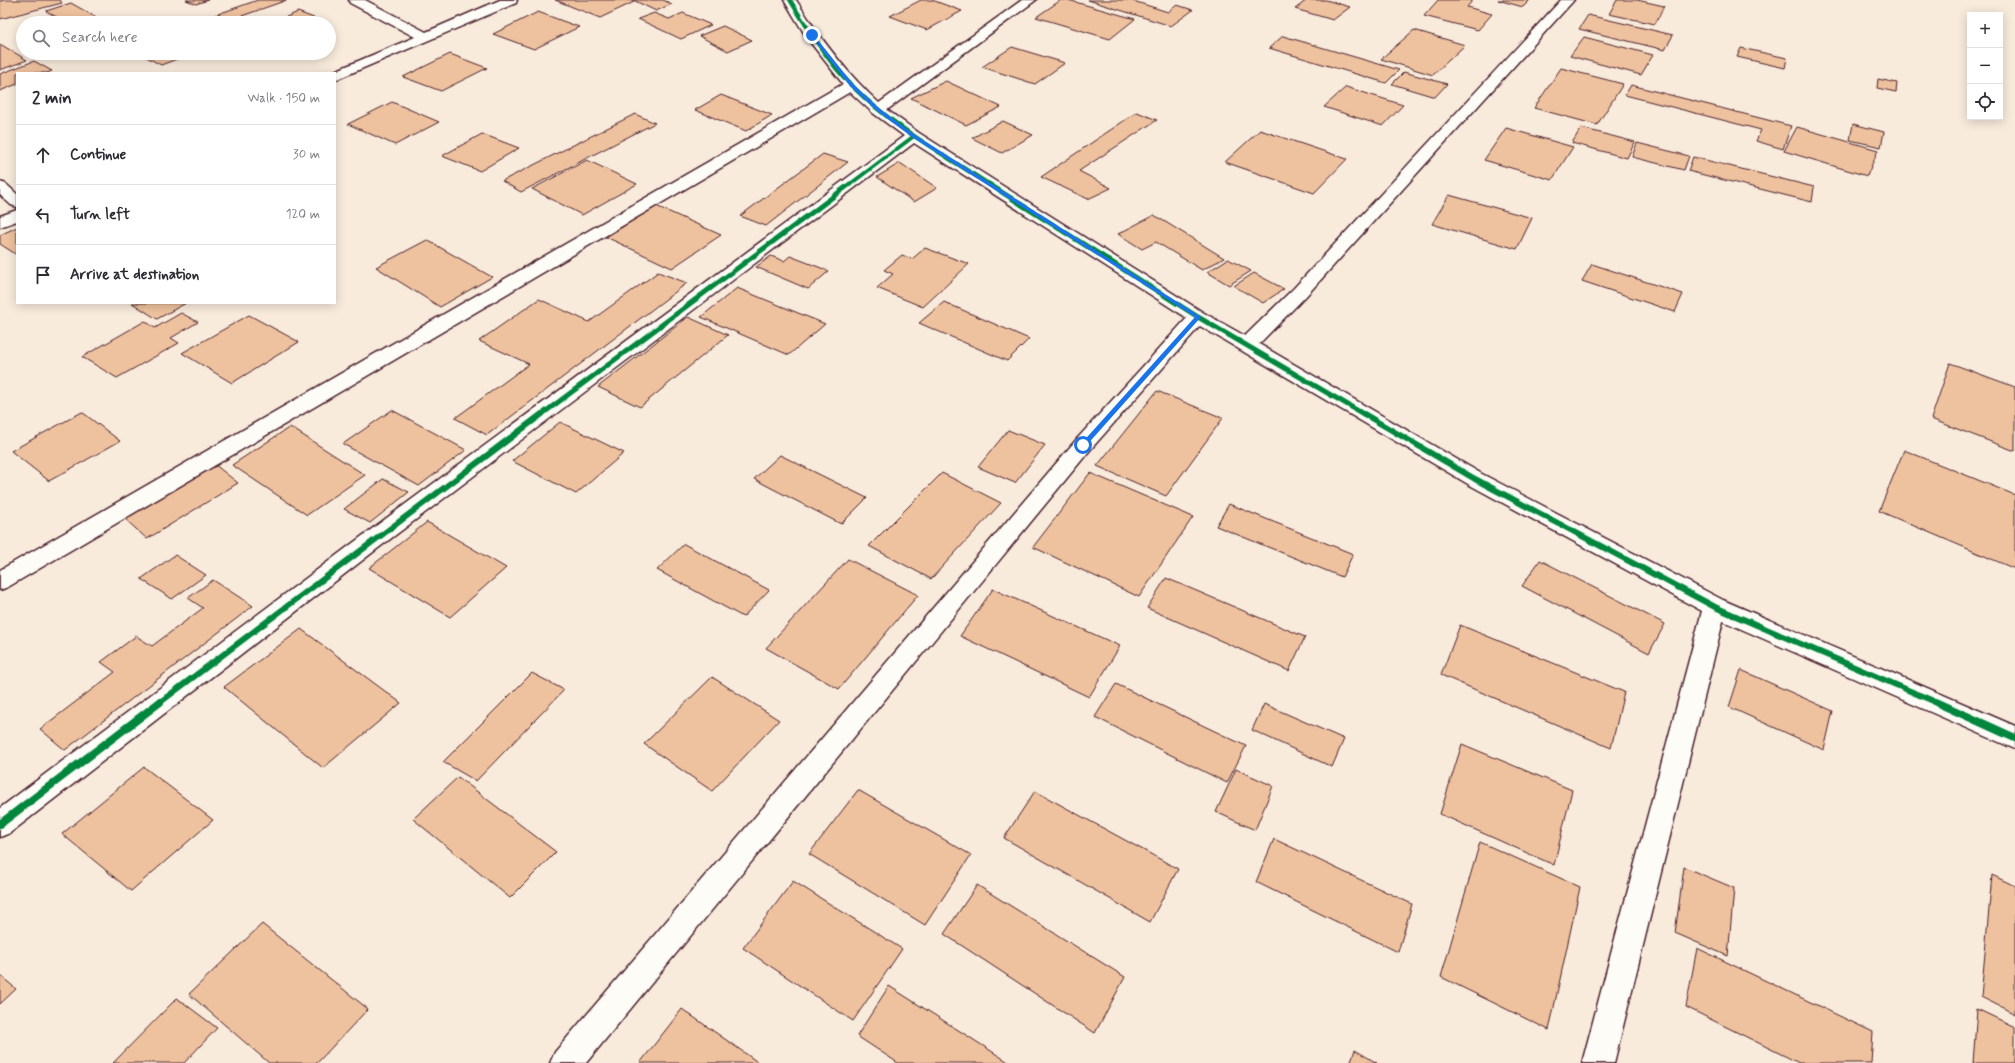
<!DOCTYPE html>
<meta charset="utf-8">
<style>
body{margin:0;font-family:Mynerve,sans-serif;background:#f2f2f3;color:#2b2b33}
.controls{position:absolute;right:12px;top:12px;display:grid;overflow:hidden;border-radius:0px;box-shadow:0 2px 10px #0003}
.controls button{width:36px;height:36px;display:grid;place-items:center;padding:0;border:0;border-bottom:1px solid #e1e1e2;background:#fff;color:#2b2b33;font:20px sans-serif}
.stop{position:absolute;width:12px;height:12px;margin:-9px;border:3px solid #1a73e8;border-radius:50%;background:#fff}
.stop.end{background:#1a73e8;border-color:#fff;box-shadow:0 1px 4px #0008}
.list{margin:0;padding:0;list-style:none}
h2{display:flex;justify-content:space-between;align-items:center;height:52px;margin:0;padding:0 16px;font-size:17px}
h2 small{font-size:13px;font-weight:400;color:#7c7c81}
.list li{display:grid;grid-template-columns:26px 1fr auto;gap:12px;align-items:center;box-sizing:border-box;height:60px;padding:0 16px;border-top:1px solid #e1e1e2}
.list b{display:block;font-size:15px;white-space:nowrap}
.list em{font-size:13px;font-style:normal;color:#7c7c81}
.icon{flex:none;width:22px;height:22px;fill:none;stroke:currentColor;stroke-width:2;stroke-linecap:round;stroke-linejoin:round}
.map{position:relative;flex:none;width:2015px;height:1063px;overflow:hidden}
.search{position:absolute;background:#fff;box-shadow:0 2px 10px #0003;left:16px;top:16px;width:320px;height:44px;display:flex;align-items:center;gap:10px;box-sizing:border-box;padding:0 14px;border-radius:22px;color:#7c7c81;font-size:15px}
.panel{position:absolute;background:#fff;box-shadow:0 2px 10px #0003;left:16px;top:72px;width:320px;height:232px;border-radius:0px}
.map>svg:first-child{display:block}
.building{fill:#eec29e;stroke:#4a1f2b}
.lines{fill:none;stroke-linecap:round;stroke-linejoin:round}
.street-casing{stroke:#4a1f2b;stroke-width:3}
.street{fill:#fdfcf7;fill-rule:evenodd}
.cycleway-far3-casing{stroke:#fdfcf7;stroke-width:5.5}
.cycleway-far2-casing{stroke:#fdfcf7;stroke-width:7}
.cycleway-far1-casing{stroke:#fdfcf7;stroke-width:8}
.cycleway-casing{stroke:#fdfcf7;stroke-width:10}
.cycleway-far3{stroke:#00873e;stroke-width:4}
.cycleway-far2{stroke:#00873e;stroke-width:5}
.cycleway-far1{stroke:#00873e;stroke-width:6}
.cycleway{stroke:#00873e;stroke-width:8}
.route{fill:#1a73e8}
</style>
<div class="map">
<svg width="2015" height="1063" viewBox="0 0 2015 1063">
<rect width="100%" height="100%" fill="#f8ebdc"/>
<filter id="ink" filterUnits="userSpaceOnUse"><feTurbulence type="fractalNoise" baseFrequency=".025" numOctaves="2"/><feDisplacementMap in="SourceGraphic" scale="8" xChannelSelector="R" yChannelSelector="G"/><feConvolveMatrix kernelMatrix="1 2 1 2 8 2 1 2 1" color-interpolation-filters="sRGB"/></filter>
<g filter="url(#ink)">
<path class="building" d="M5 0H60L62 3 0 19V1Z
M186 0H208L196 4Z
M258 0H287L222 23H192Z
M555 0H629L634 2 600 18Z
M633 0H663L672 4 656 11Z
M921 0H932L962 11 927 30 890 16Z
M1061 0H1068L1135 19 1110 39 1036 17Z
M1088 0H1130L1168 12 1177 5 1193 10 1171 26Z
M1307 0H1326L1350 7 1333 20 1295 9Z
M1438 0H1473L1467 7 1492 14 1478 30 1424 16Z
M1498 0H1530L1523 7Z
M1617 0H1637L1664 6 1655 24 1609 14Z
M71 3 99 19 86 23H67L46 11Z
M298 12 327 23H272Z
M538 12 579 27 534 49 493 34Z
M654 13 669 19 683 13 711 25 681 39 638 19Z
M1588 15 1673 35 1665 50 1579 29Z
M723 26 752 40 728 51 699 36Z
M1414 30 1465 45 1433 75 1381 59Z
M1283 36 1399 70 1386 83 1269 48Z
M1584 37 1653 55 1641 75 1570 56Z
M0 44 27 60 0 70Z
M1012 47 1065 63 1035 84 982 67Z
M1741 48 1787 58 1785 68 1737 57Z
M139 53H193L161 65Z
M450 54 487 68 441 91 403 77Z
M34 61 52 71 47 73H17V84L0 91V74Z
M1561 68 1623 84 1597 125 1534 108Z
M1404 72 1447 84 1435 97 1392 84Z
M1878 79 1897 83 1896 92 1877 88Z
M946 81 1001 107 966 125 911 98Z
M1631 85 1791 126 1783 149 1756 141 1761 130 1625 95Z
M1346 87 1403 105 1383 126 1324 107Z
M721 95 772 115 746 131 695 110Z
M392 102 439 122 395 145 348 124Z
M1137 112 1157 120 1079 171 1111 188 1088 199 1041 177Z
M635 114 655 123 521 192 502 181Z
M1003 121 1033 135 1002 153 972 138Z
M1853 124 1884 132 1881 147 1850 140Z
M1797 127 1878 150 1867 176 1784 151Z
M1506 128 1573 147 1552 180 1484 160Z
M1581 128 1635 142 1627 158 1572 143Z
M1260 130 1347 159 1314 193 1225 162Z
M482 134 519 148 480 171 442 156Z
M1637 143 1689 156 1684 170 1632 157Z
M823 154 848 162 766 226 740 216Z
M1693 157 1814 187 1812 202 1688 171Z
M587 160 637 184 582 215 532 189Z
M900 163 937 188 914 202 877 177Z
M1449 195 1532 218 1517 249 1432 224Z
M656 206 721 235 672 268 606 237Z
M1154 215 1224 258 1202 270 1156 242 1142 249 1118 234Z
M17 227V255L0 244V235Z
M427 240 492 277 440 307 376 267Z
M925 248 969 264 923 307 877 288 893 274 884 270 902 255 912 259Z
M771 256 784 261 790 256 829 271 808 289 756 267Z
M1228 259 1251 271 1229 285 1207 272Z
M1592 264 1683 294 1675 312 1582 281Z
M658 272 687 283 487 435 455 418 529 364 479 341 539 299 589 322Z
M1254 273 1284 289 1263 303 1234 286Z
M737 288 825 324 789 355 701 317Z
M944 302 1029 339 1007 361 919 323Z
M132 303H186L157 319Z
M181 313 198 322 171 338 179 343 117 378 82 357 145 321 155 328Z
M249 315 299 342 232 383 182 353Z
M688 317 728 335 640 407 598 387Z
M1950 363 2015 387V451L1931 419Z
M1157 391 1223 418 1166 496 1097 466Z
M392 410 466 450 419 486 343 444Z
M82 412 120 441 49 481 11 451Z
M560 422 624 453 576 494 512 461Z
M290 427 365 475 307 515 232 465Z
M1008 430 1045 445 1015 483 978 467Z
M1904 450 2015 495V569L1879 511Z
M780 455 867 498 841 524 754 479Z
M214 464 238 483 147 539 124 518Z
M942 473 1001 503 931 579 869 546Z
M1090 473 1193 517 1139 597 1033 547Z
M383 479 409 492 370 523 344 509Z
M1229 504 1353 554 1342 577 1216 526Z
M427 522 506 568 450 617 369 568Z
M684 544 769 590 743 617 657 570Z
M175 555 206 575 172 599 141 579Z
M848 559 918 595 839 689 766 648Z
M1540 560 1665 624 1649 653 1522 586Z
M1166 578 1305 637 1289 671 1147 608Z
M213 580 253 606 65 750 40 729 115 672 101 662 136 636 152 646 203 608 188 598Z
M993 589 1120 646 1089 697 960 636Z
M1460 625 1624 692 1611 748 1441 675Z
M301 629 401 703 323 768 224 687Z
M1741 670 1833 711 1824 750 1729 707Z
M532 673 564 690 476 781 443 762Z
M712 677 779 720 712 791 644 744Z
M1116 684 1246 746 1227 783 1095 717Z
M1264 704 1344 739 1332 767 1252 730Z
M1462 744 1572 790 1554 865 1440 814Z
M144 767 213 820 131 891 62 834Z
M1236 769 1273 786 1255 830 1216 812Z
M458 777 556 852 510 898 413 819Z
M858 790 971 855 925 925 809 854Z
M1035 791 1178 869 1150 922 1004 838Z
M1274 839 1412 904 1398 952 1256 882Z
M1480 842 1580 887 1549 1030 1441 977Z
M1684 867 1734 888 1728 956 1675 933Z
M1992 875 2015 886V1014L1981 997Z
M793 881 902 949 853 1021 743 948Z
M977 885 1125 977 1095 1033 944 934Z
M262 924 368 1009 317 1063H269L189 994Z
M1697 948 1873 1032 1871 1063H1799L1686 1007Z
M0 975 16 989 0 1004Z
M889 986 1010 1063H898L857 1036Z
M177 998 217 1028 184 1063H113Z
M682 1009 759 1063H640Z
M1977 1009 2015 1027V1063H1973Z
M1355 1050 1377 1063H1350Z"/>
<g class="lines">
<g class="street-casing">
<path id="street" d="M349 0H365L426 32 500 0H517L516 3 335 80V73H330L415 37 350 3Z
M784 0H796C820 38 846 73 879 103L1022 0H1036L887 110 919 133 1204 313 1245 336 1294 288 1561 0H1574L1306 296 1259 344 1482 474 1723 600 2015 726V749L1723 621 1614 1063H1582L1702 611 1468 484 1200 326 1090 450 586 1063H550L555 1052 1076 440 1187 318 914 143 377 549 10 833 0 837V808L361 537 904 136 873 113 850 92 8 587 0 590V570L843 84 807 38Z
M0 182 6 184 17 194V207L11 205 0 195Z
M17 210V221L0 227V216Z"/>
</g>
<use href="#street" class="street"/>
<g class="cycleway-far3-casing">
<path id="cycleway-far3" d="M790 0C808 29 828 62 852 86 892 126 943 154 990 185
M849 185 914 136"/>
</g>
<g class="cycleway-far2-casing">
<path id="cycleway-far2" d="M989 184 1198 317 1365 415
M541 415 850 184"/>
</g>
<g class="cycleway-far1-casing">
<path id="cycleway-far1" d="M1364 414 1475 479 1715 607 1938 703
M159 703 542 414"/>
</g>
<g class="cycleway-casing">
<path id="cycleway" d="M1936 702 2015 738
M0 824 160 702"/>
</g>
<use href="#cycleway-far3" class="cycleway-far3"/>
<use href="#cycleway-far2" class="cycleway-far2"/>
<use href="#cycleway-far1" class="cycleway-far1"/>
<use href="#cycleway" class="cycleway"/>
</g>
</g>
<path class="route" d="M813 34 853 84 880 109 915 135 1201 317 1085 447 1080 445 1195 317 912 137 877 111 850 86 810 35Z"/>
</svg>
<div class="controls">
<button>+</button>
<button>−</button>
<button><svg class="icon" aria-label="locate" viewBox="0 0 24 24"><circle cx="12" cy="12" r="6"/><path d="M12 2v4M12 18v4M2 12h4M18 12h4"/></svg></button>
</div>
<div class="stop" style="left:1083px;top:445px"></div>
<div class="stop end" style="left:812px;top:35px"></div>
<div class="search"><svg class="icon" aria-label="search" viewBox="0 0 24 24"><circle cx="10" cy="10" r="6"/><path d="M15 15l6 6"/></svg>Search here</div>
<section class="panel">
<h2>2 min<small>Walk · 150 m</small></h2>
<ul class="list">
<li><svg class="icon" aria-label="ahead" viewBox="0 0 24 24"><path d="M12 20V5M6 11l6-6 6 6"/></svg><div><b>Continue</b></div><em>30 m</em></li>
<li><svg class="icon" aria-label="left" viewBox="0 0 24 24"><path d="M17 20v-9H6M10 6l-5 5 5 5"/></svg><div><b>Turn left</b></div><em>120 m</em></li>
<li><svg class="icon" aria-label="arrive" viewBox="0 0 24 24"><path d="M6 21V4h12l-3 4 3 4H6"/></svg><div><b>Arrive at destination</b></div></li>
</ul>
</section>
</div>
